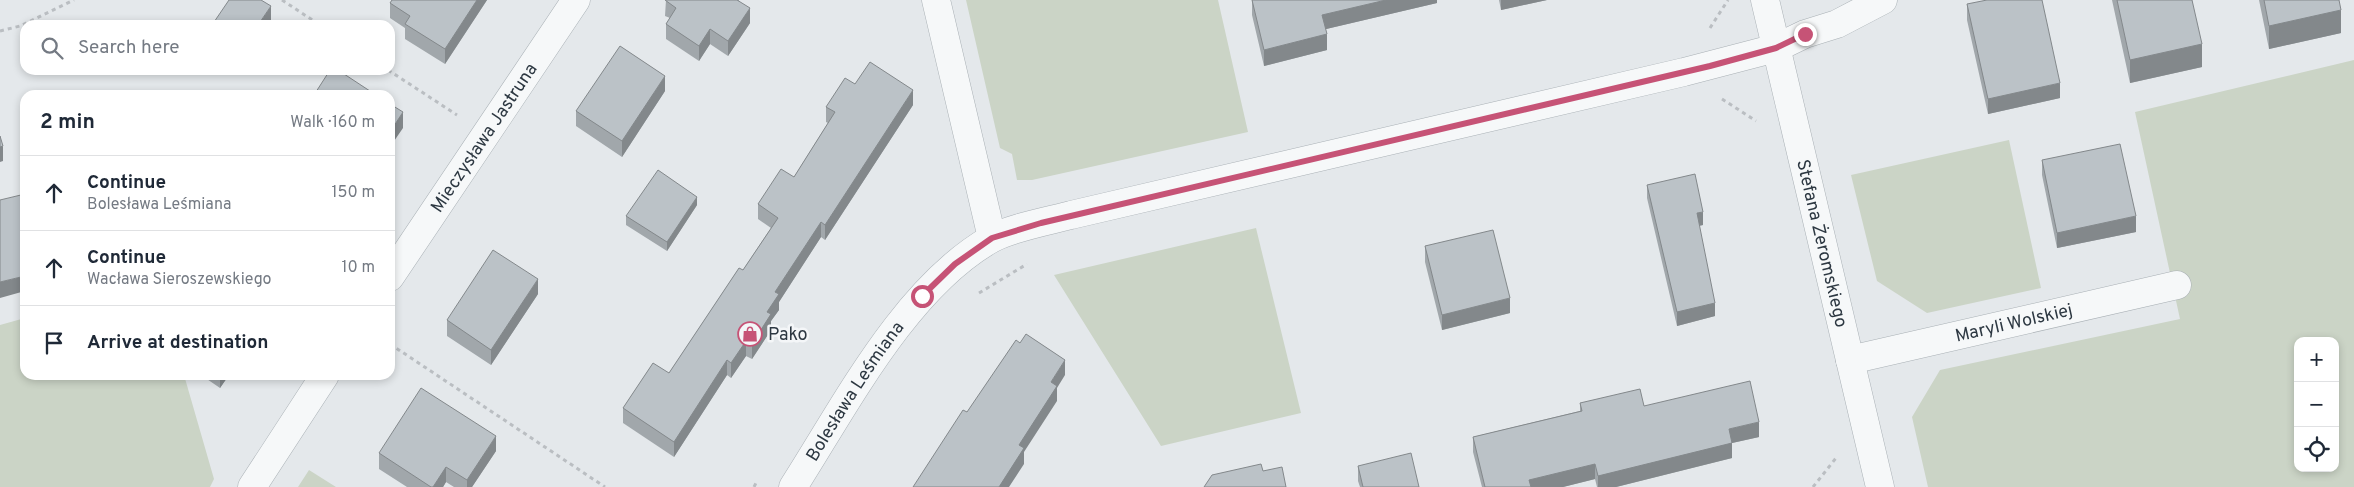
<!DOCTYPE html>
<meta charset="utf-8">
<style>
body{margin:0;font-family:Overpass,sans-serif;background:#f2f2f3;color:#1f2937}
.controls{position:absolute;right:15px;bottom:15px;display:grid;overflow:hidden;border-radius:10px;box-shadow:0 2px 8px #0003}
.controls button{width:45px;height:45px;display:grid;place-items:center;padding:0;border:0;border-bottom:1px solid #e0e1e3;background:#fff;color:#1f2937;font:25px sans-serif}
.stop{position:absolute;width:15px;height:15px;margin:-11px;border:4px solid #c65376;border-radius:50%;background:#fff}
.stop.end{background:#c65376;border-color:#fff;box-shadow:0 1px 5px #0008}
.list{margin:0;padding:0;list-style:none}
h2{display:flex;justify-content:space-between;align-items:center;height:65px;margin:0;padding:0 20px;font-size:21px}
h2 small{font-size:16px;font-weight:400;color:#747a83}
.list li{display:grid;grid-template-columns:32px 1fr auto;gap:15px;align-items:center;box-sizing:border-box;height:75px;padding:0 20px;border-top:1px solid #e0e1e3}
.list b{display:block;font-size:19px;white-space:nowrap}
.list p{margin:0;font-size:16px;white-space:nowrap;color:#747a83}
.list em{font-size:16px;font-style:normal;color:#747a83}
.icon{flex:none;width:28px;height:28px;fill:none;stroke:currentColor;stroke-width:2;stroke-linecap:round;stroke-linejoin:round}
.map{position:relative;flex:none;width:2354px;height:487px;overflow:hidden}
.search{position:absolute;background:#fff;box-shadow:0 2px 8px #0003;left:20px;top:20px;width:375px;height:55px;display:flex;align-items:center;gap:12px;box-sizing:border-box;padding:0 18px;border-radius:15px;color:#747a83;font-size:19px}
.panel{position:absolute;background:#fff;box-shadow:0 2px 8px #0003;left:20px;top:90px;width:375px;height:290px;border-radius:15px}
.map>svg:first-child{display:block}
.green{fill:#cbd4c6;fill-rule:evenodd}
.lines{fill:none;stroke-linecap:round;stroke-linejoin:round}
.minor-casing{stroke:#a9b0b5;stroke-width:29}
.path{stroke:#babec2;stroke-width:3;stroke-dasharray:4 4;stroke-linecap:butt}
.minor{stroke:#f6f8f9;stroke-width:28}
.wall{fill:#a1a7ab}
.shaded-wall{fill:#83888b}
.building{fill:#bbc2c7;stroke:#83888b}
.route{stroke:#c65376;stroke-width:6}
.labels{text-anchor:middle;stroke-width:5;stroke-linejoin:round;paint-order:stroke}
.street-label{font-size:18px;fill:#2d3842;stroke:#f4f6f8}
.poi-label{font-size:18px;fill:#2d3842;stroke:#f4f6f8;text-anchor:start}
</style>
<div class="map">
<svg width="2354" height="487" viewBox="0 0 2354 487">
<rect width="100%" height="100%" fill="#e4e8eb"/>
<path class="green" d="M966 0H1218L1248 132 1032 180H1017L1012 154 1000 148Z
M2354 60V487H1928L1912 417 1940 370 2180 319 2135 112ZM2298 341H2335V468H2298Z
M2009 140 2041 288 1927 313 1877 281 1851 175Z
M1256 228 1301 413 1161 446 1054 275Z
M25 318V375H184L214 479 210 487H0V325Z
M309 470 336 487H298Z"/>
<g class="lines">
<g class="minor-casing">
<g id="minor">
<path d="M936 0 992 238"/>
<path id="s1" d="M1765 0 1880 487"/>
<path id="s2" d="M390 277 576 0"/>
<path id="s3" d="M1850 360 2177 285"/>
<path d="M252 487 325 375"/>
<path id="s4" d="M793 487C845 406 905 288 991 239 1010 228 1048 221 1071 215L1684 72 1776 48 1805 34 1837 24 1883 0"/>
</g>
</g>
<path class="path" d="M282 0 320 25
M1710 28 1728 0
M0 31 20 26 74 0
M388 70 457 115
M1722 99 1756 121
M979 293 1027 264
M390 344 605 487
M754 487 757 481
M1813 487 1836 458"/>
<use href="#minor" class="minor"/>
</g>
<path class="wall" d="M392 0H487L445 64 405 39V28L390 18V3Z
M666 0H739V1L750 23 728 56 710 44 699 61 666 39V24L670 18 665 16Z
M1252 0H1437V3L1326 29 1327 50 1264 66 1252 15Z
M1499 0H1547L1501 10Z
M2112 0H2192L2202 67 2130 83Z
M2259 0H2339L2341 33 2269 49Z
M1967 4 2060 98 1988 114 1967 20Z
M855 84 913 105 825 240 821 237 779 302V310L771 321V330L752 359 746 356 731 378 727 375 674 457 623 423V408L669 373 743 270 771 228 758 219V204L794 177 828 123 826 122V107Z
M665 91 622 157 576 126V111Z
M2042 160 2136 232 2057 248 2042 175Z
M1647 185 1703 225 1699 226 1715 316 1677 326 1647 198Z
M697 205 667 251 626 225V216Z
M1425 246 1510 313 1442 330 1425 262Z
M538 294 491 365 447 336V320Z
M201 375H229L220 388Z
M1580 403 1644 406 1759 437 1732 443V458L1616 487H1597L1595 479 1563 487H1482L1473 452V437L1580 411Z
M496 451 472 487H454L446 482 443 487H407L379 469V453Z
M1358 466 1419 487H1360L1358 481Z"/>
<path class="shaded-wall" d="M477 0H487L445 64V49Z
M1386 0H1437V3L1322 30V15Z
M1501 0H1547L1501 10Z
M271 6V21L268 25H258Z
M750 8V23L728 56V41Z
M2341 10V33L2269 49V26Z
M710 29V44L699 61V46Z
M1327 34V50L1264 66V50Z
M2202 44V67L2130 83V60Z
M665 76V91L622 157V141Z
M2060 83V98L1988 114V99Z
M913 90V105L825 240V225Z
M403 112V128L390 147V132Z
M3 146V161L0 162V147Z
M697 197V205L667 251V242Z
M1703 212V225L1697 226V213Z
M2136 216V232L2057 248V233Z
M821 222V237L779 302V310L771 321V330L752 359V344L767 312 775 292Z
M25 276V291L0 298V282Z
M538 279V294L491 365V350Z
M1510 298V313L1442 330V315Z
M1715 303V316L1677 326V312Z
M746 341V356L731 378V363Z
M727 360V375L674 457V442Z
M1065 360V375L1057 388V401L1024 452V464L1009 487H999L1019 445 1051 382Z
M220 375H229L220 388Z
M1759 422V437L1732 443V458L1616 487H1598V476L1729 429Z
M496 436V451L472 487H467V480Z
M1595 464V479L1563 487H1529V480Z
M446 467V482L443 487H433Z"/>
<path class="building" d="M229 0H261L271 6 258 25H212Z
M392 0H477L445 49 405 24 410 16 390 3Z
M665 0H737L750 8 728 41 710 29 699 46 666 24 676 8Z
M1252 0H1386L1322 15 1327 34 1264 50Z
M1987 0H2042L2060 83 1988 99 1967 4Z
M2117 0H2192L2202 44 2130 60Z
M2264 0H2339L2341 10 2269 26Z
M620 46 665 76 622 141 576 111Z
M870 62 913 90 825 225 821 222 775 292 779 294 767 312 771 314 752 344 746 341 731 363 727 360 674 442 623 408 653 363 669 373 739 268 743 270 778 218 758 204 781 169 794 177 835 112 826 107 845 78 855 84Z
M330 70H338L376 95H314Z
M390 104 403 112 390 132Z
M0 136 3 146 0 147Z
M2120 144 2136 216 2057 233 2042 160Z
M658 170 697 197 667 242 626 216Z
M1695 174 1703 212 1697 213 1715 303 1677 312 1647 185Z
M25 194V276L0 282V200Z
M1493 230 1510 298 1442 315 1425 246Z
M493 250 538 279 491 350 447 320Z
M1026 334 1065 360 1051 382 1057 386 1019 445 1024 448 999 487H913L963 410 967 412 1016 340 1020 343Z
M1750 381 1759 422 1729 429 1732 443 1598 476 1595 464 1529 480 1531 487H1485L1473 437 1582 411 1580 403 1640 389 1644 406Z
M421 388 496 436 467 480 446 467 433 487H431L379 453Z
M1411 453 1419 487H1363L1358 466Z
M1261 464 1263 471 1282 467 1286 487H1204L1212 475Z"/>
<g class="lines">
<path class="route" d="M922 296 955 264 992 238 1041 223 1710 66 1776 48 1805 34"/>
</g>
<defs>
<g id="shop-ring" transform="scale(1.25)"><circle r="9.5" fill="#f4f6f8" stroke="#c65376" stroke-width="1.5"/><path d="M-5-2.5h2.3a2.7 3.5 0 0 1 5.4 0H5L5.5 6h-11ZM-1.5-2.5h3a1.5 2.3 0 0 0-3 0Z" fill="#c65376"/></g>
</defs>
<g fill-rule="evenodd">
<use href="#shop-ring" x="750" y="334"/>
</g>
<g class="labels">
<g class="street-label">
<text dy="6" stroke="none"><textPath href="#s2" startOffset="168">Mieczysława Jastruna</textPath></text>
<text dy="6" stroke="none"><textPath href="#s1" startOffset="250">Stefana Żeromskiego</textPath></text>
<text dy="6" stroke="none"><textPath href="#s3" startOffset="168">Maryli Wolskiej</textPath></text>
<text dy="6" stroke="none"><textPath href="#s4" startOffset="114">Bolesława Leśmiana</textPath></text>
</g>
<g class="poi-label">
<text x="768" y="340">Pako</text>
</g>
</g>
</svg>
<div class="controls">
<button>+</button>
<button>−</button>
<button><svg class="icon" aria-label="locate" viewBox="0 0 24 24"><circle cx="12" cy="12" r="6"/><path d="M12 2v4M12 18v4M2 12h4M18 12h4"/></svg></button>
</div>
<div class="stop" style="left:922px;top:296px"></div>
<div class="stop end" style="left:1805px;top:34px"></div>
<div class="search"><svg class="icon" aria-label="search" viewBox="0 0 24 24"><circle cx="10" cy="10" r="6"/><path d="M15 15l6 6"/></svg>Search here</div>
<section class="panel">
<h2>2 min<small>Walk · 160 m</small></h2>
<ul class="list">
<li><svg class="icon" aria-label="ahead" viewBox="0 0 24 24"><path d="M12 20V5M6 11l6-6 6 6"/></svg><div><b>Continue</b><p>Bolesława Leśmiana</p></div><em>150 m</em></li>
<li><svg class="icon" aria-label="ahead" viewBox="0 0 24 24"><path d="M12 20V5M6 11l6-6 6 6"/></svg><div><b>Continue</b><p>Wacława Sieroszewskiego</p></div><em>10 m</em></li>
<li><svg class="icon" aria-label="arrive" viewBox="0 0 24 24"><path d="M6 21V4h12l-3 4 3 4H6"/></svg><div><b>Arrive at destination</b></div></li>
</ul>
</section>
</div>
